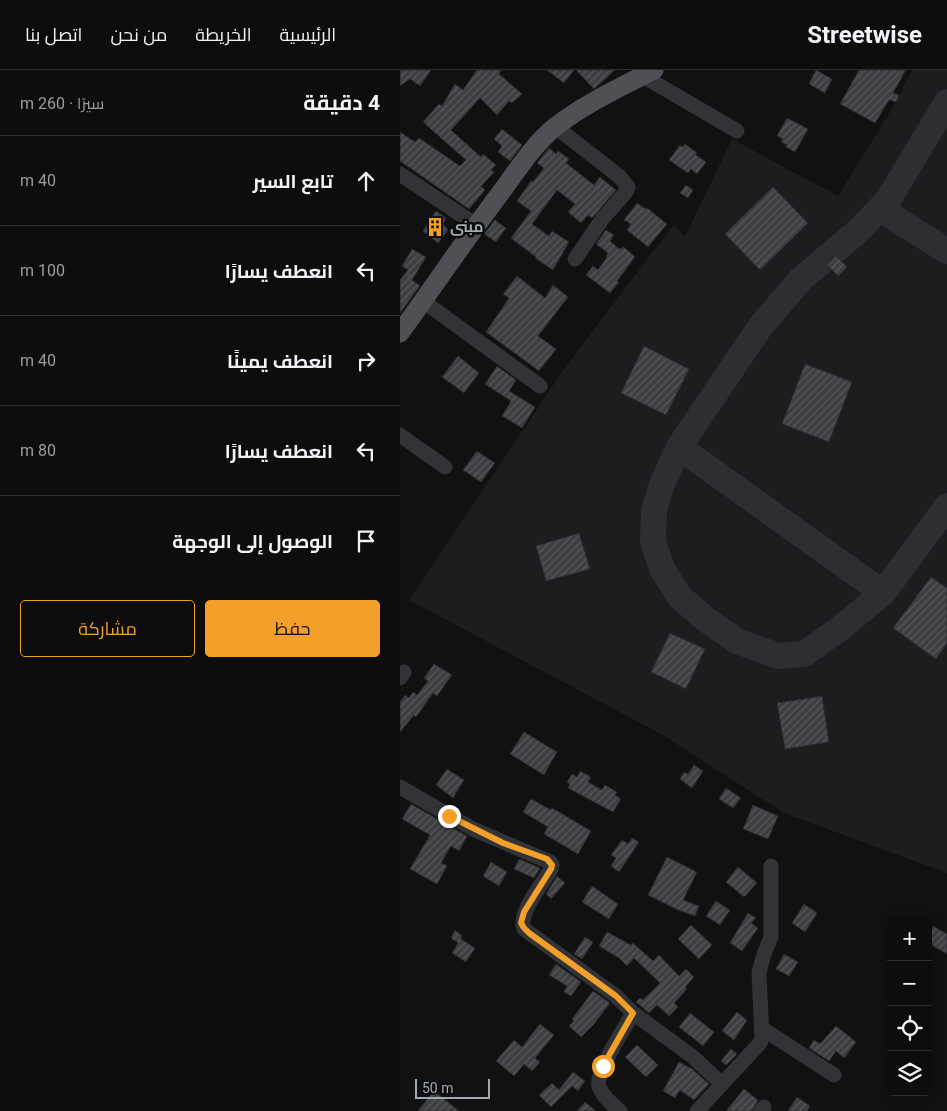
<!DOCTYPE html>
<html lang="ar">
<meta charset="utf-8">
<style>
body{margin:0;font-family:Roboto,Cairo,sans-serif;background:#1b1b1c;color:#f1f3f6;direction:rtl}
.controls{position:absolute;right:15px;bottom:15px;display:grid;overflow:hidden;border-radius:5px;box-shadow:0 2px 12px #0003}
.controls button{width:45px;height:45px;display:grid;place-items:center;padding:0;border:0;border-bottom:1px solid #2d2d2e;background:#0d0d0e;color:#f1f3f6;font:25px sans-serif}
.scale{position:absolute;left:15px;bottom:12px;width:75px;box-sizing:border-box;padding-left:5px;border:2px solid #a2a9b3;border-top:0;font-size:14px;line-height:18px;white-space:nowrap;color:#a2a9b3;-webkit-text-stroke:4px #0c0c0d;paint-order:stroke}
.stop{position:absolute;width:15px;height:15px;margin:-11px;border:4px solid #f2a029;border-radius:50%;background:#fff}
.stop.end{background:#f2a029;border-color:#fff;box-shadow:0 1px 5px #0008}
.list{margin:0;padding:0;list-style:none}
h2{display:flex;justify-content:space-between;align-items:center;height:65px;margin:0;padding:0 20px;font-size:21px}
h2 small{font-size:16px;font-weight:400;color:#9a9c9e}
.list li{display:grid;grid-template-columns:32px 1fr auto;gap:15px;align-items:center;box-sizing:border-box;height:90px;padding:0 20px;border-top:1px solid #2d2d2e}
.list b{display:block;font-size:19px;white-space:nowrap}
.list em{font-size:16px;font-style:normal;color:#9a9c9e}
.actions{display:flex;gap:10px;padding:15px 20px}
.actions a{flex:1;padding:11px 0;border:1px solid #f2a029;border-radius:5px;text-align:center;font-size:18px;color:#f2a029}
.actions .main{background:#f2a029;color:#111}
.icon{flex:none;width:28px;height:28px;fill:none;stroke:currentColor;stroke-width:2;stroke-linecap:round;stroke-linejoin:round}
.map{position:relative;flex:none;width:547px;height:1041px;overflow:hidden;direction:ltr}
header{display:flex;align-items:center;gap:30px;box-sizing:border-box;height:70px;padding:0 25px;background:#0d0d0e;border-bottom:1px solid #2d2d2e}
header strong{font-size:24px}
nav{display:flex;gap:28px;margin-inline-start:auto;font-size:18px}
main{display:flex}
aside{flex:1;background:#0d0d0e}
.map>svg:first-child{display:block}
.built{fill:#1d1d1f}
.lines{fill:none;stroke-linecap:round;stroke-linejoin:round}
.taxiway{stroke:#2d2e31;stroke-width:26}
.building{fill:url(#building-hatch);stroke:#2b2b2e}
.minor{stroke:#323337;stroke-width:15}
.major{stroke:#4e5056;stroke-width:19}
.route{stroke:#f2a029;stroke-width:6}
.labels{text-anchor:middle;stroke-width:5;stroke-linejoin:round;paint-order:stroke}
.poi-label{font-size:15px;font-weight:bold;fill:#a2a9b3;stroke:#0c0c0d;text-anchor:start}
</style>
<header>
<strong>Streetwise</strong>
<nav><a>الرئيسية</a><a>الخريطة</a><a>من نحن</a><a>اتصل بنا</a></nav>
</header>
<main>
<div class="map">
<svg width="547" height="1041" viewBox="0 0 547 1041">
<defs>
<pattern id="building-hatch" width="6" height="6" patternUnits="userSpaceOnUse" patternTransform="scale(1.25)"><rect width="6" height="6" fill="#3d3f42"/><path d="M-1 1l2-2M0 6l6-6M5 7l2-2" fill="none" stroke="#56585b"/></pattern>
</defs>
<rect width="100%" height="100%" fill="#111112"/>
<path class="built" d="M512 0H547V803L384 743 261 664 9 530 164 299 274 154 285 167 332 69 438 126 496 32Z"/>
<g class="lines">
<path class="taxiway" d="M547 32 488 130 456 163 401 209 360 257 279 377 262 414 254 440 253 471 262 499 280 527 305 549 337 571 378 586 404 584 438 560 483 523 547 436
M480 139 547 181
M279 377 483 523"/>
</g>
<path class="building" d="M0 0H31L20 16 10 9 0 16Z
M77 0H101L99 4 122 24 112 33 109 31 97 45 80 28 51 60 81 87 83 84 96 95 91 100 94 102 81 116 85 120 69 139 0 91V62L15 72 19 68 60 96 66 90 23 52 39 34 42 36 55 14 63 20Z
M147 0H174L164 13Z
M176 0H215L194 19Z
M416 0 432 9 425 23 409 14Z
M459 0H506L493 23 499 25 496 32 489 30 475 53 440 34Z
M387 48 408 59 395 82 386 77 387 75 381 72 383 69 377 66Z
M102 59 122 75 110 91 98 82 102 76 94 69Z
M285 74 297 83 296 85 306 92 297 104 291 99 288 103 269 90 280 75 283 77Z
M149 78 156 84 158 81 169 89 166 93 194 115 200 107 216 120 192 148 188 145 181 153 168 142 175 134 157 120 132 154 149 166 152 161 169 172 153 200 135 188 136 187 111 168 131 141 117 131 131 111 133 112 144 98 137 93Z
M286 115 293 120 288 128 280 123Z
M373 117 408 153 360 200 325 164Z
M237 133 246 139 247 138 267 154 248 177 227 160 231 154 224 150Z
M36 141 46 148 43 154 48 160 38 173 23 161Z
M95 150 106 158 96 172 84 164Z
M206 160 214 165 210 171 219 179 224 177 235 187 217 211 219 212 210 223 186 205 193 196 198 200 207 187 206 186 208 183 196 174Z
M12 179 26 187 12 210 20 216 0 243V210L8 200 2 196Z
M436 186 447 197 438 206 427 195Z
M117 206 145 228 153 215 168 227 138 266 156 279 139 301 86 262 109 228 103 224Z
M244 276 289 299 266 345 221 323Z
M58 286 79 303 64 323 42 307Z
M405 294 452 312 429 372 382 354Z
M97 296 116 310 109 321 135 337 122 358 102 346 111 331 85 314Z
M77 381 95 393 81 412 63 400Z
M179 463 190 499 146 511 136 476Z
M531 507 547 518V573L536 589 493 558Z
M270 563 305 579 286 619 251 602Z
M34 594 52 605 37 626 33 623 16 647 14 645 0 662V632L5 625 9 628 13 622 17 625 28 611 24 608Z
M422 626 429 672 385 679 377 633Z
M124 662 157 682 144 705 110 684Z
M294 695 303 701 292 718 280 709 284 702 288 704Z
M47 699 64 710 53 728 36 715Z
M180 701 191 707 188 712 202 720 205 715 217 722 215 725 221 729 213 742 168 718 170 714 167 712 172 704 177 707Z
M326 718 341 728 333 738 319 729Z
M131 729 151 740 152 738 191 761 178 784 144 764 148 757 123 742Z
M11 734 67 766 59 781 51 776 41 793 47 796 37 814 10 799 30 765 2 749Z
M353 735 378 746 368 769 343 759Z
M232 768 239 772 219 802 211 796 216 788 211 785 222 770 228 774Z
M267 787 297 802 283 830 299 836 295 846 278 840 248 825Z
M119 789 140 798 134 808 114 799Z
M91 792 107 802 99 816 83 806Z
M338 797 357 813 344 827 326 812Z
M157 806 165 813 151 829 146 824Z
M192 816 218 834 209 849 182 832Z
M316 831 330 840 320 855 306 846Z
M404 834 417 843 405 862 392 853Z
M348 843 356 848 351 853 358 858 342 881 330 873Z
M291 855 312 875 299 889 278 869Z
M533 856 547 864V884L528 873 532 865 529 863Z
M55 860 62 866 61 869 75 878 66 892 52 883 58 873 51 868Z
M207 862 231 875 233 873 253 891 259 885 279 906 286 899 294 907 285 917 287 919 274 933 278 937 269 946 257 935 249 943 236 932 240 928 243 930 260 913 234 888 227 896 219 888 199 876Z
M185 867 193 872 182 889 174 884Z
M384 884 398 892 389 906 376 899Z
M156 894 181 912 171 926 164 922 167 916 149 905Z
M193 921 210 933 194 954 181 967 169 956 174 951 172 949Z
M337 942 347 950 334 970 322 961Z
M290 943 314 962 303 976 279 957Z
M140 954 154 965 135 988 140 992 132 1001 124 994 114 1006 96 991 114 970 122 977Z
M436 956 456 972 444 988 436 981 429 991 409 978 414 970 420 974Z
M237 975 258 995 246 1007 225 987Z
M331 979 337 984 326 995 321 991Z
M279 992 292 999 309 1014 294 1030 280 1020 275 1028 263 1021Z
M173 1002 185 1011 178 1021 172 1016 151 1037 139 1025 152 1013 159 1020Z
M344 1019 358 1030 352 1041H326Z
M34 1021 59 1041H18Z
M397 1027 410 1036 407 1041H388Z
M185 1032 196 1041H177Z"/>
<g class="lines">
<path class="minor" d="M243 6 337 61
M156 57 220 107 228 117 226 122 203 148 175 189
M0 104 76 155
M23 231 140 316
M0 365 45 397
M0 608 4 602
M0 717 73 759 150 792 152 795 151 799C143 813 117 844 124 859L216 926 233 943 293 987 322 1014 297 1041
M363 959 434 1005
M322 1014 360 973 362 968 359 903 363 887 371 867V796
M220 1041C212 1034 203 1027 199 1017 194 1003 225 958 233 943
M361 1041 364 1037"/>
<path class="major" d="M0 263C34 216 67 167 102 121 118 99 134 74 155 57 184 34 221 17 254 0"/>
</g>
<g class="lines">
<path class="route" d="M49 746 103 773 147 789 152 795 151 799 124 842 121 853 124 858 129 863 216 926 233 943 203 996"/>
</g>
<defs>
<g id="building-bare" transform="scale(1.5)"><path d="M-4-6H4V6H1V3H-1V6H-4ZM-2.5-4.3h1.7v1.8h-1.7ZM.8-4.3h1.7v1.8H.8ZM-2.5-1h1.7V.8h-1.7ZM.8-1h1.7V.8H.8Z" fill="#f2a029" stroke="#0c0c0d" stroke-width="2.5" paint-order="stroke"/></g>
</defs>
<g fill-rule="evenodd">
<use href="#building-bare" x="35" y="157"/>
</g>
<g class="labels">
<g class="poi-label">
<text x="50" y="162">مبنى</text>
</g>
</g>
</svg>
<div class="controls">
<button>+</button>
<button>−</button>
<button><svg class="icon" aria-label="locate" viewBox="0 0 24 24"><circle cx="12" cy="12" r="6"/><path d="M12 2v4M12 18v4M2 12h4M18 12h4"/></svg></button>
<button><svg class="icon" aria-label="layers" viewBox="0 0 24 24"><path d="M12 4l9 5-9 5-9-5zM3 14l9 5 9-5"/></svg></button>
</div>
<div class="scale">50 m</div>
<div class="stop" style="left:203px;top:996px"></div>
<div class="stop end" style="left:49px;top:746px"></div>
</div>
<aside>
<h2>4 دقيقة<small>سيرًا · 260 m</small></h2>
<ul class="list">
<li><svg class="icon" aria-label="ahead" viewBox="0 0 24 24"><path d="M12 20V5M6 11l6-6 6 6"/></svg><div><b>تابع السير</b></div><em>40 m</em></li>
<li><svg class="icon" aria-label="left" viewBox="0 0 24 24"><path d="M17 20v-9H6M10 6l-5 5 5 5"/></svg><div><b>انعطف يسارًا</b></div><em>100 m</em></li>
<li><svg class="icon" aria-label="right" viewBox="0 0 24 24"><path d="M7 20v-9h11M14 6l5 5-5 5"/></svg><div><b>انعطف يمينًا</b></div><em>40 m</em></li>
<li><svg class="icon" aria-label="left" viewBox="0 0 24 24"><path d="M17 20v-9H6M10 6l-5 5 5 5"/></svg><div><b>انعطف يسارًا</b></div><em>80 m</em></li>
<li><svg class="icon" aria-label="arrive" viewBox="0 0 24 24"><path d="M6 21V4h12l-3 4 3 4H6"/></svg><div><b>الوصول إلى الوجهة</b></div></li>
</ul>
<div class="actions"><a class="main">حفظ</a><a>مشاركة</a></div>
</aside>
</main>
